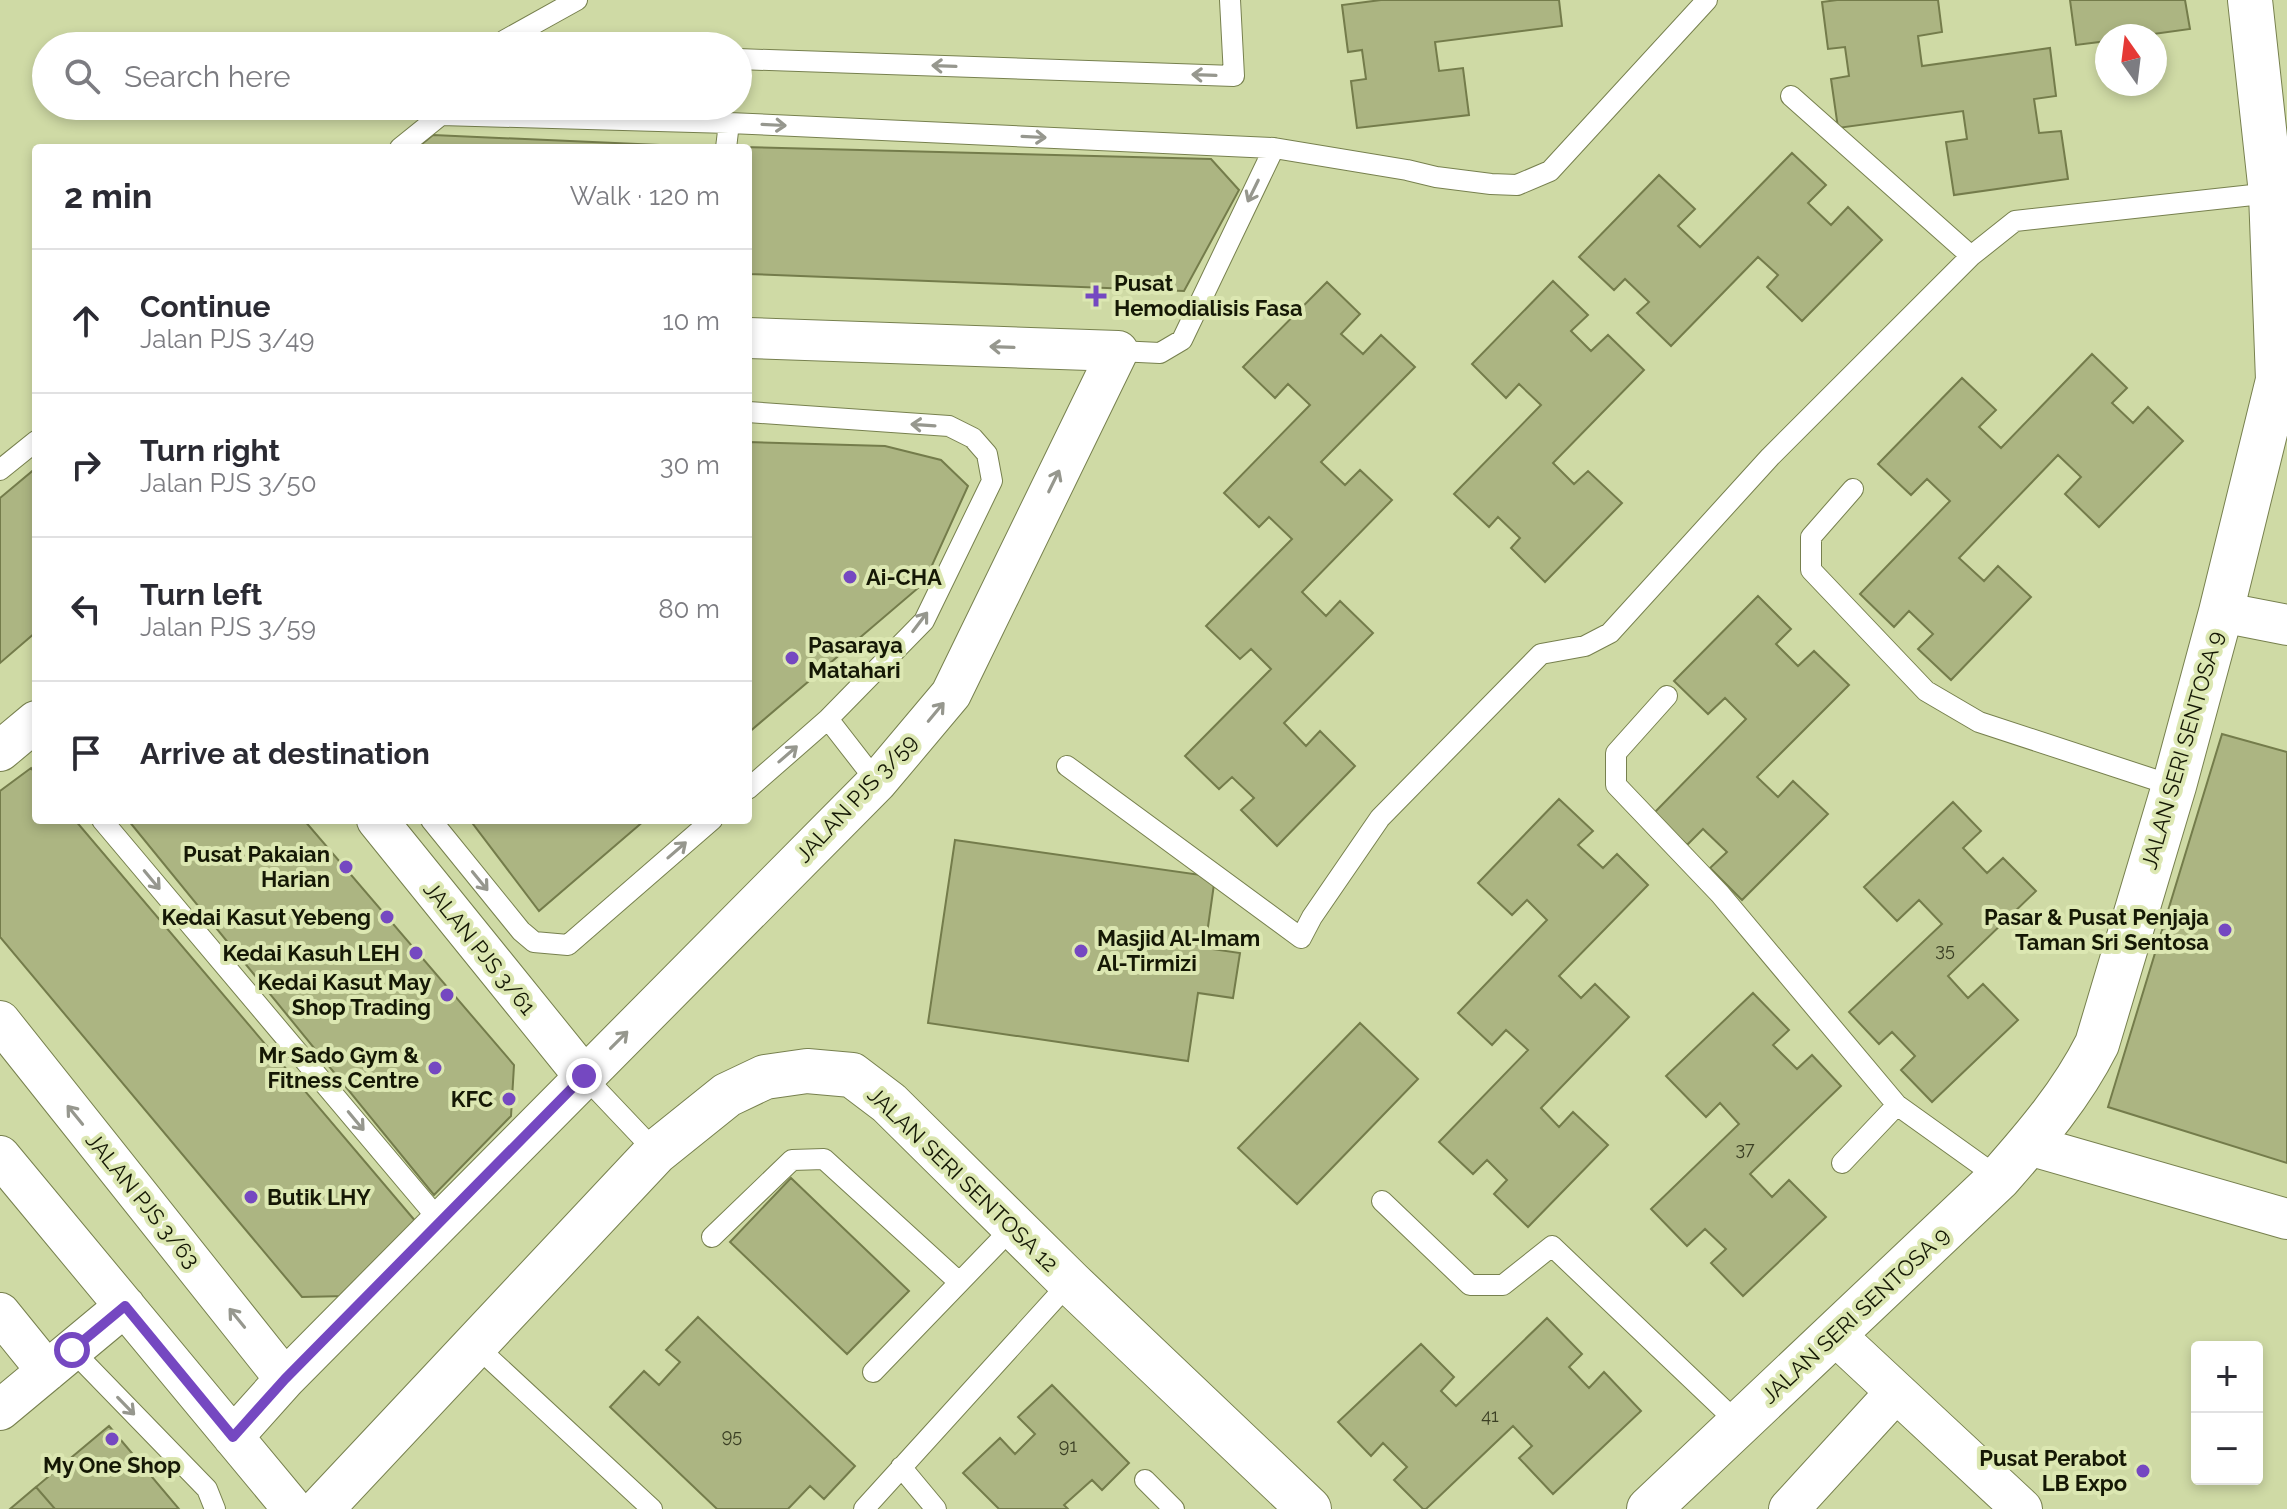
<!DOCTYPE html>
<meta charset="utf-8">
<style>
body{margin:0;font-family:Raleway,sans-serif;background:#f2f2f3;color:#2b2b33}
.controls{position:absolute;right:24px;bottom:24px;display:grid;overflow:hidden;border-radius:8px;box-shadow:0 4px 12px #0003}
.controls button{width:72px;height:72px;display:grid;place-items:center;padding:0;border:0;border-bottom:2px solid #e1e1e2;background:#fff;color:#2b2b33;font:40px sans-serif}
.compass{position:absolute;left:2095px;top:24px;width:72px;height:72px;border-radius:50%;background:#fff;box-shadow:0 4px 12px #0003;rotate:346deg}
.stop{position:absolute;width:24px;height:24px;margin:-18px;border:6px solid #7548c1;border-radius:50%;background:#fff}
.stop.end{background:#7548c1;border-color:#fff;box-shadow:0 2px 8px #0008}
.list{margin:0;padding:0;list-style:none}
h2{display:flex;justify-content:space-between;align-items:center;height:104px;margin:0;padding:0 32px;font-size:34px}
h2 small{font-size:26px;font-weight:400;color:#7c7c81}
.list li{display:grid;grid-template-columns:52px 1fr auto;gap:24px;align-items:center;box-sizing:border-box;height:144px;padding:0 32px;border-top:2px solid #e1e1e2}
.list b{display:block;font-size:30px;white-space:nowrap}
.list p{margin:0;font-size:26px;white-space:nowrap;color:#7c7c81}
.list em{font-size:26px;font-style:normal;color:#7c7c81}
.icon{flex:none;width:44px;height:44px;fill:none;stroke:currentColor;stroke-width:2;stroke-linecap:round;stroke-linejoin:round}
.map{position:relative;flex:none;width:2287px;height:1509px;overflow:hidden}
.search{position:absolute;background:#fff;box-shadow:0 4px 12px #0003;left:32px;top:32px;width:720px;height:88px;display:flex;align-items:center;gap:20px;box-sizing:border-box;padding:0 28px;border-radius:44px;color:#7c7c81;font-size:30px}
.panel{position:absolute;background:#fff;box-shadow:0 4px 12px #0003;left:32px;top:144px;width:720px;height:680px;border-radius:8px}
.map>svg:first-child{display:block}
.building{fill:#acb582;stroke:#747c4b;stroke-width:2}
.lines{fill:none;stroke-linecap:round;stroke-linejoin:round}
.lane-casing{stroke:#77804e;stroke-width:22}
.street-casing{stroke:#77804e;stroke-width:42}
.secondary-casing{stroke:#77804e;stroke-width:46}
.lane{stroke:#fff;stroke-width:20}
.street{stroke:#fff;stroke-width:40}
.secondary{stroke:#fff;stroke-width:44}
.oneway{stroke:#96978e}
.route{stroke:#7548c1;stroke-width:10}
.poi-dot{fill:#7548c1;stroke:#dce7b2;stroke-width:3}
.labels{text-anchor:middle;stroke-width:8;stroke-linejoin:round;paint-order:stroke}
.number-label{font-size:18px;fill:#3b3f24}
.poi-label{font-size:22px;font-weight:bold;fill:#151805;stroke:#dce7b2;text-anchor:end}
.street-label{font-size:22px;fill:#151805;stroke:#dce7b2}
</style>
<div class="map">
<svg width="2287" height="1509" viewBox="0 0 2287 1509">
<rect width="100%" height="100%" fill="#cfdaa5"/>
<path class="building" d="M1381 0H1559L1562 26 1435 42 1439 71 1463 68 1469 115 1357 128 1351 81 1366 79 1362 50 1348 52 1342 5Z
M1837 0H1938L1942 32 1918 36 1922 66 2050 48 2056 96 2034 99 2039 133 2061 131 2068 179 1954 195 1946 142 1967 139 1963 111 1838 128 1831 79 1849 76 1845 47 1828 49 1822 2Z
M2070 0H2185L2190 29 2139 36H2107V41L2076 45Z
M433 135 705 147 417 148Z
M742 147 1211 159 1239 190 1184 291 748 274V148Z
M1792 153 1826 185 1808 203 1831 225 1848 207 1882 240 1802 321 1767 287 1778 275 1758 257 1671 346 1637 313 1649 302 1625 279 1614 290 1579 257 1659 175 1695 209 1678 226 1700 247Z
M1553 281 1588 315 1571 331 1591 351 1608 335 1644 370 1553 463 1574 484 1588 471 1622 503 1545 582 1511 548 1520 538 1498 517 1489 527 1454 494 1541 405 1519 384 1506 398 1472 364Z
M1327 282 1360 314 1341 334 1363 354 1381 335 1415 367 1321 462 1345 485 1360 470 1392 500 1302 592 1326 616 1340 601 1373 633 1284 723 1306 746 1320 731 1355 766 1277 846 1241 810 1254 798 1232 777 1219 789 1185 756 1271 669 1251 649 1240 659 1206 626 1292 539 1269 517 1259 527 1224 493 1310 405 1288 384 1275 398 1243 367Z
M2092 354 2127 388 2112 403 2133 423 2148 407 2183 441 2099 527 2065 494 2081 477 2058 455 1959 558 1984 581 1998 566 2031 597 1951 680 1918 649 1933 634 1909 611 1894 627 1860 594 1950 501 1927 479 1911 495 1878 464 1962 378 1996 410 1979 427 2001 448Z
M748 442 885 446 941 460 968 486 924 583 748 733Z
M36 468V632L0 663V498Z
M1758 596 1791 629 1776 644 1798 666 1814 651 1849 685 1757 777 1778 797 1793 781 1828 814 1742 900 1710 868 1727 852 1703 829 1687 845 1654 813 1746 719 1725 698 1708 714 1674 681Z
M2222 734 2287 752V1163L2108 1107Z
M31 768 36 774V820H75L417 1223 346 1296 302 1297 0 937V791Z
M1559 799 1593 831 1578 845 1603 868 1617 854 1648 885 1559 976 1581 998 1595 984 1629 1017 1541 1108 1559 1127 1573 1112 1608 1145 1528 1227 1494 1194 1507 1180 1487 1160 1473 1174 1439 1142 1528 1050 1506 1030 1492 1045 1458 1013 1547 920 1527 900 1512 915 1478 883Z
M1953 802 1981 831 1963 848 1987 873 2003 858 2036 891 1948 976 1968 998 1983 984 2018 1020 1932 1102 1901 1070 1915 1056 1892 1032 1879 1044 1849 1012 1942 924 1919 900 1897 921 1864 887Z
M128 820H304L514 1065 511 1116 434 1195Z
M470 820H645L539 911Z
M955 840 1215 877 1205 948 1240 953 1233 998 1198 993 1188 1061 928 1023Z
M1753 993 1789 1030 1773 1045 1797 1069 1812 1055 1841 1086 1750 1174 1772 1197 1789 1180 1826 1217 1743 1296 1711 1263 1726 1249 1705 1229 1687 1246 1651 1209 1739 1124 1720 1103 1706 1117 1666 1076Z
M1360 1023 1418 1079 1297 1204 1238 1148Z
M791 1178 909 1291 847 1354 730 1242Z
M698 1317 855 1466 824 1499 810 1486 788 1509H717L610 1407 644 1371 659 1385 680 1362 666 1350Z
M1547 1318 1582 1354 1569 1367 1589 1388 1604 1372 1641 1411 1553 1494 1519 1458 1532 1446 1513 1426 1426 1509H1423L1394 1480 1407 1467 1383 1443 1371 1456 1338 1422 1421 1344 1454 1377 1441 1391 1456 1406Z
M1052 1385 1129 1463 1102 1490 1092 1480 1064 1505 1068 1509H999L963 1473 1000 1438 1015 1454 1035 1434 1018 1417Z
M109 1426 179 1509H55L36 1487Z
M36 1487 55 1509H10Z"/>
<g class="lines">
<g class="lane-casing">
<path id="lane" d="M545 46 505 40 577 0
M738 59 1234 76 1230 0
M1791 96 1971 256
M400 148 441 115 729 123 1274 148 1182 340 1160 353 1118 351
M726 148 729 123
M1274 148 1407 170 1436 177 1491 184 1517 185 1550 171 1707 0
M748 412 949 426 973 438 987 454 992 481 924 621 828 719 748 789
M0 470 36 441
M1853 489 1811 537V570L1926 691 1979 722 2174 786
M1667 696 1616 753V785L1720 894 1897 1105 1842 1163
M828 719 877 782
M1067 766 1301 938 1312 917 1380 818 1541 654 1585 646 1610 633 1770 457 1971 256 2015 221 2271 193
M102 820 440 1221
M431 820 521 931 534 942 568 945 712 820
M584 1076 656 1152
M1897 1105 1999 1178
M1382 1201 1470 1285H1503L1552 1246 1739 1424
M712 1237 792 1160 824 1159 959 1282
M475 1345 652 1509
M72 1350 207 1489 215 1509
M873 1372 1014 1226
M901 1467 936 1509
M1145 1480 1174 1509
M864 1509 1070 1282"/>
</g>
<g class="street-casing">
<path id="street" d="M2221 612 2287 625
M0 751 36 721
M377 820 584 1076
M0 1021 285 1379
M2029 1145 2287 1219
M0 1156 293 1509
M0 1313 47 1371
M1834 1334 2022 1509
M0 1410 125 1306
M233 1437 285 1379 877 782 951 694 1118 351 748 338
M1789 1509 1896 1392"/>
</g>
<g class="secondary-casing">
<path id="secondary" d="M321 1509 656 1152 727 1095 765 1077 807 1071 852 1075 889 1103 1070 1282 1309 1509
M1649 1509 1999 1178C2036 1136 2072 1094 2097 1044L2174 786 2221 612 2278 380 2271 193 2250 0"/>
</g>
<use href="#lane" class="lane"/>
<use href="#street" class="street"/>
<use href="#secondary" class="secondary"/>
</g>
<defs><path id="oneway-shaft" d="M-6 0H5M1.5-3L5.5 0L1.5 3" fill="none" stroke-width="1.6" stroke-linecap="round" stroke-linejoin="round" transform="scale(2)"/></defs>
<g class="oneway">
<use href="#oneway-shaft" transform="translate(944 66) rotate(-178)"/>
<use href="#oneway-shaft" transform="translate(1204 75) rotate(-178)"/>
<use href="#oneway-shaft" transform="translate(774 125) rotate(3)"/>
<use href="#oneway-shaft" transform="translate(1034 137) rotate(3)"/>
<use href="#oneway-shaft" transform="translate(1253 191) rotate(116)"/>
<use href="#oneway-shaft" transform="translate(1002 347) rotate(-178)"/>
<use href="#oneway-shaft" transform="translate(923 425) rotate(-176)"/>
<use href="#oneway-shaft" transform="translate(1054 481) rotate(-64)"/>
<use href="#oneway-shaft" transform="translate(920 622) rotate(-53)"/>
<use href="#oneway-shaft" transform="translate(936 712) rotate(-50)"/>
<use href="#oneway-shaft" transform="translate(788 754) rotate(-41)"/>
<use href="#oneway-shaft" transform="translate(677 850) rotate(-41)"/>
<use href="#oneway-shaft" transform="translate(152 880) rotate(50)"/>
<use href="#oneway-shaft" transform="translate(480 881) rotate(51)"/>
<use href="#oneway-shaft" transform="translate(619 1040) rotate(-45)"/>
<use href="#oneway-shaft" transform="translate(75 1115) rotate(-129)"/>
<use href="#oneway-shaft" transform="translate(356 1121) rotate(50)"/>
<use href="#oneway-shaft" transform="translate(237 1318) rotate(-129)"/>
<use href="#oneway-shaft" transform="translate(126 1406) rotate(46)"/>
</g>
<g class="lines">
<path class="route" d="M72 1350 125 1306 233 1437 285 1379 584 1076"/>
</g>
<g class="poi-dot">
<path d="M1092 284h8v8h8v8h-8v8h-8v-8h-8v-8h8z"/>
<circle cx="850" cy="577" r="8"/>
<circle cx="792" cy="658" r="8"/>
<circle cx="346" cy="867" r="8"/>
<circle cx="387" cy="917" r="8"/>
<circle cx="2225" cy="930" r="8"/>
<circle cx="1081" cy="951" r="8"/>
<circle cx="416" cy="953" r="8"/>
<circle cx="447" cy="995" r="8"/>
<circle cx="435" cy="1068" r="8"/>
<circle cx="509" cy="1099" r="8"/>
<circle cx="251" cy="1197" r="8"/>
<circle cx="112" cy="1439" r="8"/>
<circle cx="2143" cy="1471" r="8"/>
</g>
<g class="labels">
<g class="number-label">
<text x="1945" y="956">35</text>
<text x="1745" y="1155">37</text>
<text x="1490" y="1422">41</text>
<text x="732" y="1442">95</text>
<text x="1068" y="1452">91</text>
</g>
<g class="poi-label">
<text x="1114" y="291" text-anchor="start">Pusat<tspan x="1114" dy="25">Hemodialisis Fasa</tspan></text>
<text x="866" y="585" text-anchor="start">Ai-CHA</text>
<text x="808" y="653" text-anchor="start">Pasaraya<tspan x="808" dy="25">Matahari</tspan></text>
<text x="330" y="862">Pusat Pakaian<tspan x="330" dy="25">Harian</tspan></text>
<text x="371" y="925">Kedai Kasut Yebeng</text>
<text x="2209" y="925">Pasar &amp; Pusat Penjaja<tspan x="2209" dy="25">Taman Sri Sentosa</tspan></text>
<text x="1097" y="946" text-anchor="start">Masjid Al-Imam<tspan x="1097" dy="25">Al-Tirmizi</tspan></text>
<text x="400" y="961">Kedai Kasuh LEH</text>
<text x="431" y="990">Kedai Kasut May<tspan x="431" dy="25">Shop Trading</tspan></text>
<text x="419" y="1063">Mr Sado Gym &amp;<tspan x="419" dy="25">Fitness Centre</tspan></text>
<text x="493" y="1107">KFC</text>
<text x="267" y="1205" text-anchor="start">Butik LHY</text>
<text x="2127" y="1466">Pusat Perabot<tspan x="2127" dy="25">LB Expo</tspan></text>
<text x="112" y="1473" text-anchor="middle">My One Shop</text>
</g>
<g class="street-label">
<text transform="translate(2182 750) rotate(-74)" y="8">JALAN SERI SENTOSA 9</text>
<text transform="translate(856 798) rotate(-47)" y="8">JALAN PJS 3/59</text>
<text transform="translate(480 948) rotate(51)" y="8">JALAN PJS 3/61</text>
<text transform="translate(963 1179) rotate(44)" y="8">JALAN SERI SENTOSA 12</text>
<text transform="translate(143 1200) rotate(51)" y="8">JALAN PJS 3/63</text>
<text transform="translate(1855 1315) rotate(-43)" y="8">JALAN SERI SENTOSA 9</text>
</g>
</g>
</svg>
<div class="controls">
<button>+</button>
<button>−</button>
</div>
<svg class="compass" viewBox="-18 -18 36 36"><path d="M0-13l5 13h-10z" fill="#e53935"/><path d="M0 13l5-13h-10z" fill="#7c7c81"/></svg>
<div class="stop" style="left:72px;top:1350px"></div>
<div class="stop end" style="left:584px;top:1076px"></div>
<div class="search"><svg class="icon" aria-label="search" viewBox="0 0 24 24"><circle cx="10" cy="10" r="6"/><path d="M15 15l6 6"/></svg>Search here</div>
<section class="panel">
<h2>2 min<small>Walk · 120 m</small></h2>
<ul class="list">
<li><svg class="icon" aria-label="ahead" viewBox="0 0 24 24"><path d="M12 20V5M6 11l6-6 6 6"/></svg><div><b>Continue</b><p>Jalan PJS 3/49</p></div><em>10 m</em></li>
<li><svg class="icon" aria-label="right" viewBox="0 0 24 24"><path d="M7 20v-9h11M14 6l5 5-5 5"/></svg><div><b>Turn right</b><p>Jalan PJS 3/50</p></div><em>30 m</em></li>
<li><svg class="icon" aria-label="left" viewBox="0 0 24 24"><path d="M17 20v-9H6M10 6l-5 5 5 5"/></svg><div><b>Turn left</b><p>Jalan PJS 3/59</p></div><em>80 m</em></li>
<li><svg class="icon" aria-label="arrive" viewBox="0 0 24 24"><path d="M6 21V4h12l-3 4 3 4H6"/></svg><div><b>Arrive at destination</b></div></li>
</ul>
</section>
</div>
